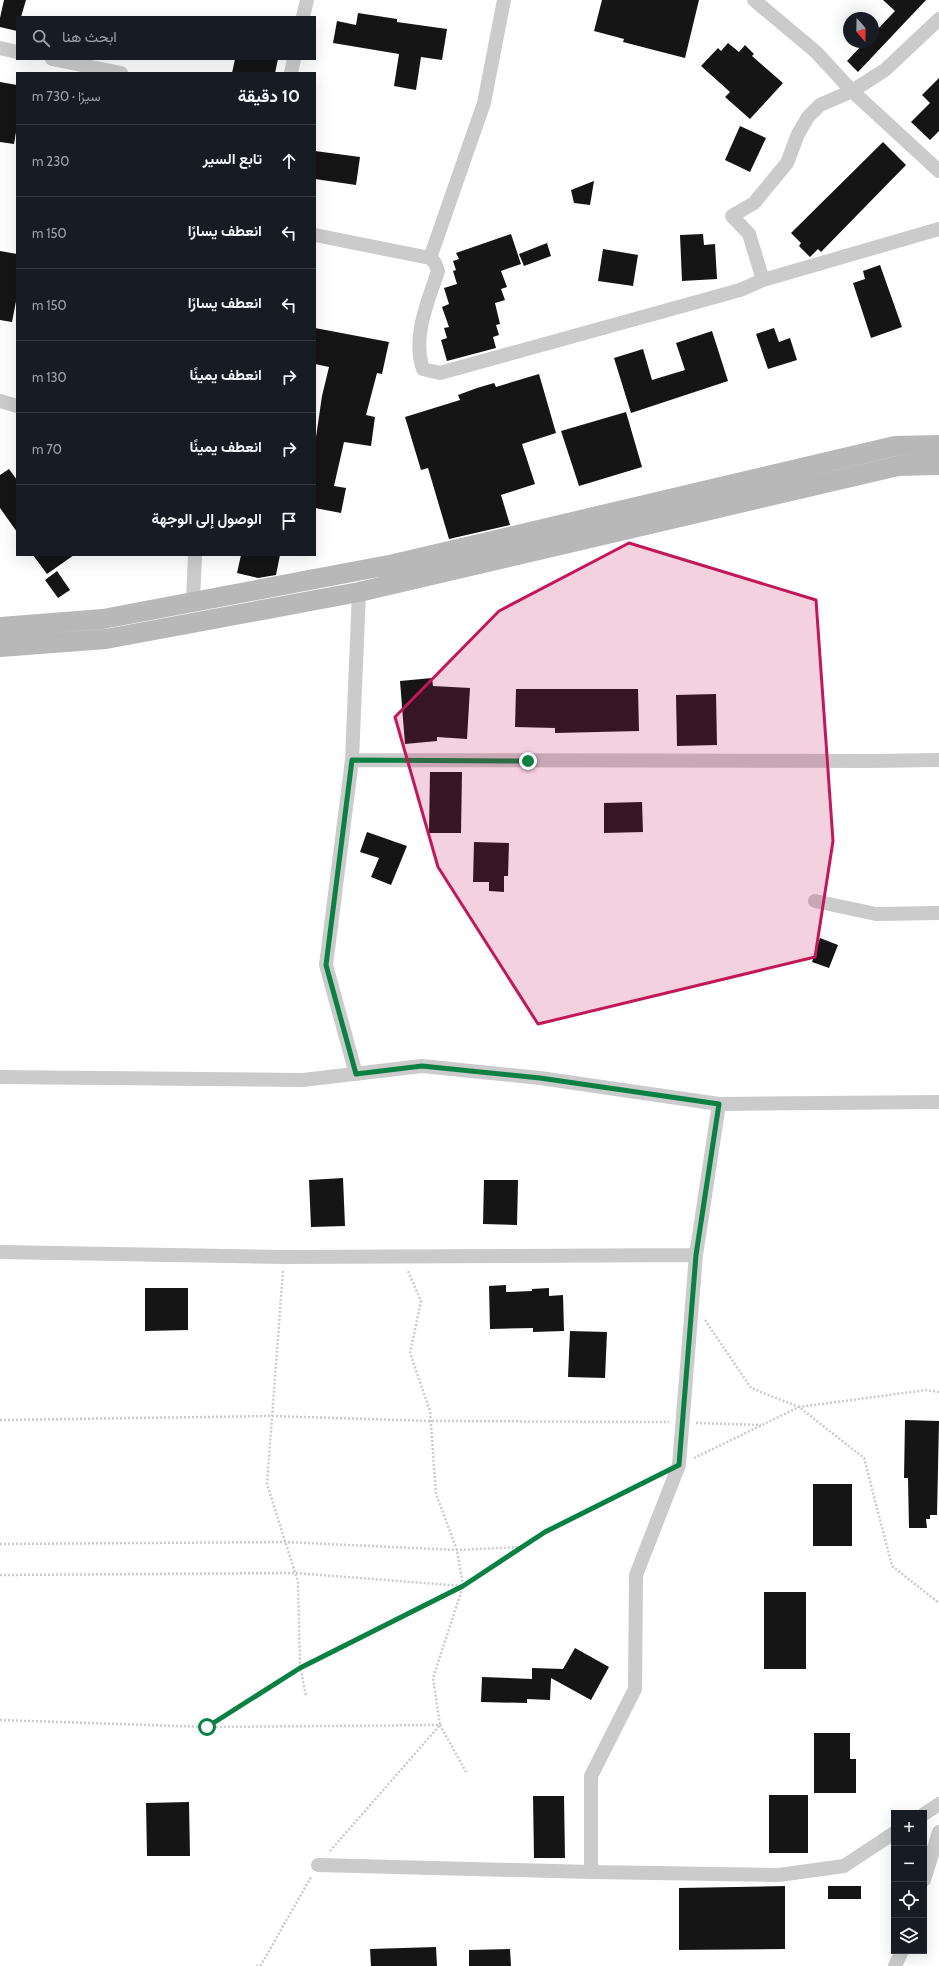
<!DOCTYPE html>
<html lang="ar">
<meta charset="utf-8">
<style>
body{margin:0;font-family:Cabin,Vazirmatn,sans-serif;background:#242831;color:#f1f3f6;direction:rtl}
.controls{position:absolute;right:12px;bottom:12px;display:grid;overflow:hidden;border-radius:0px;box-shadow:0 4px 16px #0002}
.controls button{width:36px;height:36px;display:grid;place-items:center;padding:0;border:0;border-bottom:1px solid #363941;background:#171b24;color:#f1f3f6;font:20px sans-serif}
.compass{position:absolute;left:843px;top:12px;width:36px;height:36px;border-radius:50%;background:#171b24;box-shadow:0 4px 16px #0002;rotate:160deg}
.stop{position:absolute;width:12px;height:12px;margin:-9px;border:3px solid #0b8043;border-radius:50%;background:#fff}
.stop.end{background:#0b8043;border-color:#fff;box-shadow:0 1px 4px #0008}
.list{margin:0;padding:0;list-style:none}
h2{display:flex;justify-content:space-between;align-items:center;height:52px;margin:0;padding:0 16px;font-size:17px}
h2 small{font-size:13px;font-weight:400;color:#9ea1a6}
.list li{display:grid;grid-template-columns:26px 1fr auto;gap:12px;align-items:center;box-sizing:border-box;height:72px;padding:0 16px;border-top:1px solid #363941}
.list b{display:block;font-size:15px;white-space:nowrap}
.list em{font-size:13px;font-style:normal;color:#9ea1a6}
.icon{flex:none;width:22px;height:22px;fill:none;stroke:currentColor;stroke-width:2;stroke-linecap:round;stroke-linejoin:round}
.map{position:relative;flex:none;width:939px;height:1966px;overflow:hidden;direction:ltr}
.search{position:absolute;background:#171b24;box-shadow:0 4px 16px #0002;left:16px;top:16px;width:300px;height:44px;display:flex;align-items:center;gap:10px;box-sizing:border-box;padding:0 14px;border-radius:0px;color:#9ea1a6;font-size:15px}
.panel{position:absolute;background:#171b24;box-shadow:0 4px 16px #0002;left:16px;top:72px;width:300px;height:484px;border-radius:0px;direction:rtl}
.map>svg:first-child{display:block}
.building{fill:#151515}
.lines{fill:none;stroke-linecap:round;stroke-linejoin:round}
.path{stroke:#cbcbcb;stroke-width:2.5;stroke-dasharray:2 2;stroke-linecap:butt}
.street{stroke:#cbcbcb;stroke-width:14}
.secondary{stroke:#b8b8b8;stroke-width:20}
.route{stroke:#0b8043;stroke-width:5}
.marked{fill:#c2185b;fill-opacity:0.2;stroke:#c2185b;stroke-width:3;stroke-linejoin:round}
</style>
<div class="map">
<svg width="939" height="1966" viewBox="0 0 939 1966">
<rect width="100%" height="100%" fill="#fff"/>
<path class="building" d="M4 0H26L21 17H17V31L0 27V18Z
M602 0H699L685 58 623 42 624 39 594 31Z
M883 0H926L858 72 847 61 865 42H873V34L895 11Z
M358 13 397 19V22L447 29 442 60 421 57 416 90 394 86 399 54 333 43 337 21 356 25Z
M728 43 739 52 745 45 754 54 752 56 783 83 750 119 725 97 730 92 701 66 718 48 721 51Z
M235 59H278L275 73H232Z
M939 78V131L930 140 911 122 930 103 922 95Z
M0 82 17 85V126L14 144 0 142Z
M740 126 766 138 750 172 725 160Z
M883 142 906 165 821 252 818 249 810 257 799 246 801 243 791 233Z
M315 151 360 157 356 185 315 179Z
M594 181 590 205 574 203 571 190Z
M511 234 521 264 501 271 507 287 501 289 505 300 495 303 500 324 496 325 499 335 493 337 496 348 447 361 441 340 447 338 444 328 449 327 442 307 449 304 444 288 457 284 453 271 456 270 453 261 459 259 456 253Z
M703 234 704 245 715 244 717 279 682 281 680 235Z
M547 243 551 256 524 266 519 254Z
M603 249 638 255 633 286 598 281Z
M0 251 17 254V296L12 322 0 320Z
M880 265 902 327 871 338 853 283 865 279 863 271Z
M315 328 389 342 382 374 377 373 366 415 375 417 371 446 344 442 334 486 346 488 341 513 315 508V444L322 396 329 367 315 364Z
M774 328 779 342 790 338 797 360 768 369 756 334Z
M712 331 728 381 631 413 614 358 643 349 652 380 685 370 676 343Z
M539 374 556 433 522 444 535 484 501 495 510 525 449 539 428 468 421 470 405 417 460 400 458 395 477 388 494 383 496 387Z
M626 412 642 467 579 486 561 431Z
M9 469 17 480V532L0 508V475Z
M33 555H74L47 574Z
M241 555H280L276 575 258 578 237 573Z
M57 571 70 590 58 598 45 580Z
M432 678 433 686 470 688 467 739 437 737V741L405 744 400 681Z
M516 689H638L639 731 555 733V728L515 727Z
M716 694 717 745 677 746 676 695Z
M430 772H462L461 833H429Z
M642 802 643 832 604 833V803Z
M367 832 407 846 391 885 371 877 379 858 360 852Z
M474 842 509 843 508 876H504V892L489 891V882H473Z
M820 938 838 945 829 968 812 962Z
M343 1178 345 1226 311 1227 309 1180Z
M484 1180H518L517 1225 483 1224Z
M506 1285V1292L532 1291V1289L549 1288V1296L563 1295 564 1331 533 1332V1328L490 1329 489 1286Z
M145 1288H188V1330L145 1331Z
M570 1331 607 1332 605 1378 568 1377Z
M905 1420 939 1421 937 1515H930V1519H926L927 1528H909L908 1478H904Z
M813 1484H852V1546H813Z
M764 1592H806V1669H764Z
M575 1648 609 1667 591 1700 551 1678 550 1700 527 1699V1703L481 1702 482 1677 532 1679V1668L563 1669Z
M814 1733H850V1759H856V1793H814Z
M769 1795H808V1853H769Z
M533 1796H564L565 1858H534Z
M189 1802 190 1856H147L146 1803Z
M785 1886V1949L679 1950V1888Z
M828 1886H861V1899H828Z
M436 1947 437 1966H371L370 1949Z
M510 1949 511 1966H469V1950Z"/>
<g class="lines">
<path class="path" d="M283 1271 267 1484 298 1582 300 1667 306 1696
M705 1320 751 1388 799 1407 864 1458 892 1566 939 1603
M0 1420 272 1416 431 1421 669 1422
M696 1423 761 1425
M694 1458 799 1407 926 1390 939 1392
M0 1544 285 1542 457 1550 521 1547
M0 1575 295 1573 463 1586
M0 1720 207 1727 440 1725 466 1772
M207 1727 300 1667 463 1586 545 1532 659 1475
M330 1851 440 1725 433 1678 463 1586 457 1550 436 1494 430 1411 410 1353 421 1301 408 1271
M256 1966 261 1965 311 1877"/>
<path class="street" d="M754 0 816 52 852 91 939 171
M303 17 307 0
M0 48 17 52
M52 59 121 73
M291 73 294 59
M315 235 430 258 435 263 438 271C428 302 412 336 423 369L440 373 740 290 763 280 749 234 732 216 754 203 787 163 798 134 808 117 820 105 852 91 885 70 939 19
M430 258 484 103 504 0
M763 280 939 229
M0 401 17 406
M193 602 195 555
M352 760 869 761 939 760
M815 901 876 914 939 913
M356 1074 326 965 352 760 359 592
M0 1077 303 1080 422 1066 540 1078 719 1104 939 1102
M0 1252 284 1257 696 1255
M924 1814 939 1804
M318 1865 591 1872 779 1875 844 1866 894 1833
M591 1872V1776L635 1689 636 1575 679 1465 696 1255 719 1104
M924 1880 939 1832
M895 1966 902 1951"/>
<path class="secondary" d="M0 627 103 619 394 564 895 446 939 445
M0 647 106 639 359 592 898 466 939 465"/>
</g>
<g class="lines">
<path class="route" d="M207 1727 300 1668 463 1586 545 1532 679 1465 696 1255 719 1104 540 1078 422 1066 356 1074 326 965 352 760 528 761"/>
</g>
<path class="marked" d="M629 543 816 600 833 841 815 957 538 1024 438 867 395 717 499 611Z"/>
</svg>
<div class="controls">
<button>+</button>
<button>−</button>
<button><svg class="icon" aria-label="locate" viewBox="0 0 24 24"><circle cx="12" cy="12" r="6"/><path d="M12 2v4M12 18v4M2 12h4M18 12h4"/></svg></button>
<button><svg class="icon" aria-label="layers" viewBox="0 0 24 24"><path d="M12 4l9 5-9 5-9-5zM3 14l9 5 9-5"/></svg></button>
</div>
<svg class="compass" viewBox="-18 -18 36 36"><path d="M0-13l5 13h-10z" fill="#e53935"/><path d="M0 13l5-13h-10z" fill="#9ea1a6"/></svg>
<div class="stop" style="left:207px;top:1727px"></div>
<div class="stop end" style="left:528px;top:761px"></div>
<div class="search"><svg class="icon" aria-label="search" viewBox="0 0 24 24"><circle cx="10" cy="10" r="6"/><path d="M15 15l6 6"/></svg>ابحث هنا</div>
<section class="panel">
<h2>10 دقيقة<small>سيرًا · 730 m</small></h2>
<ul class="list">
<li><svg class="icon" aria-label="ahead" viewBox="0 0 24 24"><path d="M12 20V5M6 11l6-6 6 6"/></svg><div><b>تابع السير</b></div><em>230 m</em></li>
<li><svg class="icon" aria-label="left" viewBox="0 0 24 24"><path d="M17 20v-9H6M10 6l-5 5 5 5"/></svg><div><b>انعطف يسارًا</b></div><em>150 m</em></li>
<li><svg class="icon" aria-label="left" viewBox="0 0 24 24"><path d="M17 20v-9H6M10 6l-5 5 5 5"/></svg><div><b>انعطف يسارًا</b></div><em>150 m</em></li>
<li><svg class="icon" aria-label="right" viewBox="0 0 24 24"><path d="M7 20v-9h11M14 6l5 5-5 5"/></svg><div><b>انعطف يمينًا</b></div><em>130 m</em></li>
<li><svg class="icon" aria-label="right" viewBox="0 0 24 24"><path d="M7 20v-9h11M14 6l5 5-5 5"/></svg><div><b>انعطف يمينًا</b></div><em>70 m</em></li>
<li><svg class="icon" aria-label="arrive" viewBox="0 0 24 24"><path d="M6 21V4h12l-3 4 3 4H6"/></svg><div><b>الوصول إلى الوجهة</b></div></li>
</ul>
</section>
</div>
